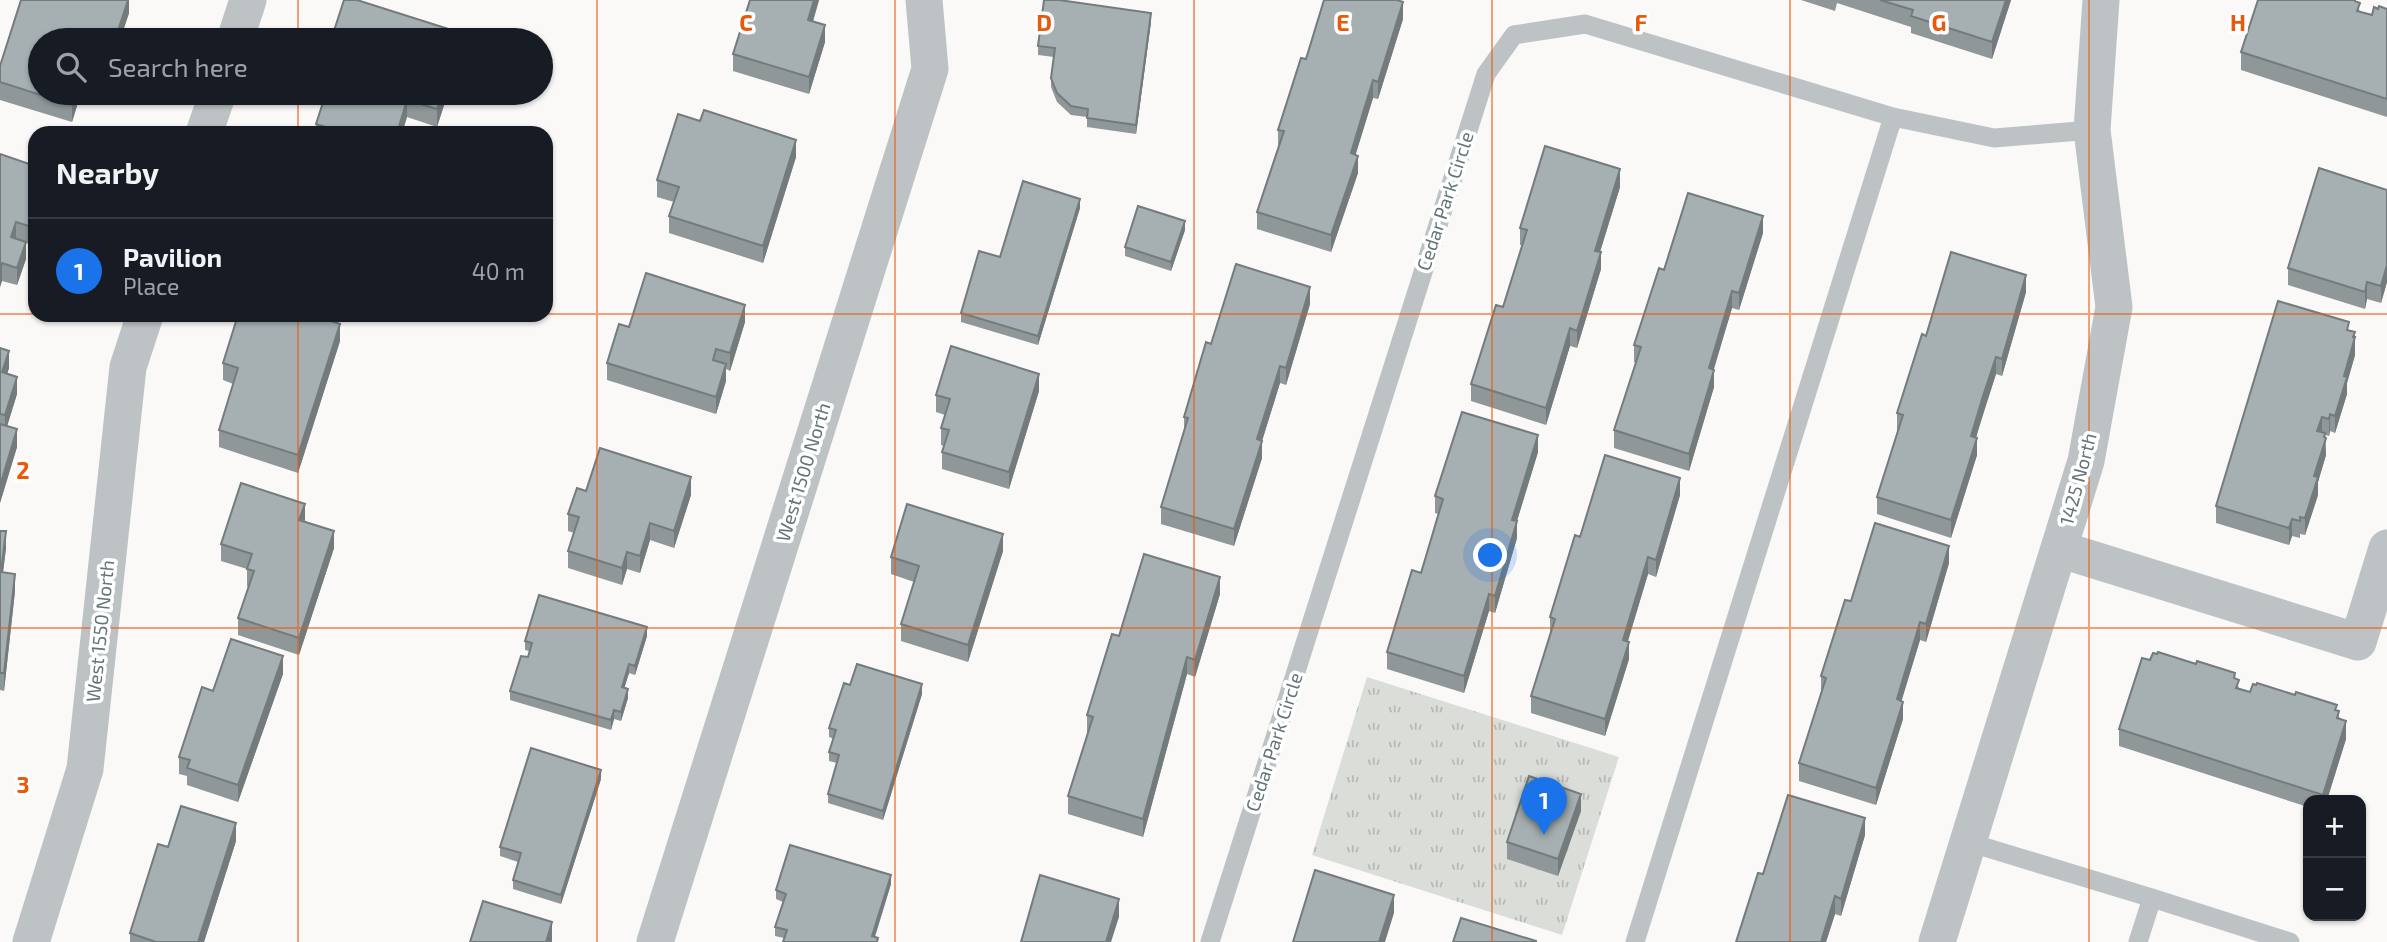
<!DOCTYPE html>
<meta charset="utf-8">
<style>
body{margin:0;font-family:"Exo 2",sans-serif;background:#242831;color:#f1f3f6}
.controls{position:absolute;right:21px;bottom:21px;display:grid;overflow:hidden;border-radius:14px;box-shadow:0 2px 5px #0004}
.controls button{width:63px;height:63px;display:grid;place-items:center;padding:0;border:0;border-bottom:2px solid #363941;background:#171b24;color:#f1f3f6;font:35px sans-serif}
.you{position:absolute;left:1491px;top:556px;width:24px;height:24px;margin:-18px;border:5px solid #fff;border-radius:50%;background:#1a73e8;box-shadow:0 0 0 10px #1a73e833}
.badge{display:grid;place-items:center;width:46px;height:46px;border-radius:50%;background:#1a73e8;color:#fff;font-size:23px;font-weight:700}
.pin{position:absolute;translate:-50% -58px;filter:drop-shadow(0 2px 4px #0008)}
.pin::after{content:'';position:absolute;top:37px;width:24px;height:21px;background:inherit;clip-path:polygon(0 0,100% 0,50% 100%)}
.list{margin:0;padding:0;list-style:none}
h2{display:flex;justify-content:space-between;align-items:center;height:91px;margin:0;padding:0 28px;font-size:30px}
h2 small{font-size:23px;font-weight:400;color:#9ea1a6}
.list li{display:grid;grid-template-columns:46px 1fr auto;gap:21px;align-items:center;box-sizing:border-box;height:105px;padding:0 28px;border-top:2px solid #363941}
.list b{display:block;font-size:26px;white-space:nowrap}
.list p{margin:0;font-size:23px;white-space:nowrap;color:#9ea1a6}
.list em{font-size:23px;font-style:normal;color:#9ea1a6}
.icon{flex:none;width:38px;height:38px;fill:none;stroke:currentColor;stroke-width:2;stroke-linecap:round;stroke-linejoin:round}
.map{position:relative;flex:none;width:2387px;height:942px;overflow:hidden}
.search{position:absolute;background:#171b24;box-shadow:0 2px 5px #0004;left:28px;top:28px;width:525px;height:77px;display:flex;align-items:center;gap:18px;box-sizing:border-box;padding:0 24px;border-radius:38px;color:#9ea1a6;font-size:26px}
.panel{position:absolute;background:#171b24;box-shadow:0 2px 5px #0004;left:28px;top:126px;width:525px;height:196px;border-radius:21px}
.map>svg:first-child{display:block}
.park{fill:url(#park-tufts)}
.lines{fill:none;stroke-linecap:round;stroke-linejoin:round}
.lane{stroke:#bdc3c5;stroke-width:19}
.street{stroke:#bdc3c5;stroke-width:37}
.wall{fill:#8f9799}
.shaded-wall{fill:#747b7d}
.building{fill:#a6b0b2;stroke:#747b7d;stroke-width:2}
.grid{fill:none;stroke:#e8590c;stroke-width:2;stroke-opacity:0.55}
.labels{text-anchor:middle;stroke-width:7;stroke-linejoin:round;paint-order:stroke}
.street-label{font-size:19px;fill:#647579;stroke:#fff}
.grid-label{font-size:23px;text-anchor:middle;font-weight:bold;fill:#e8590c;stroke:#fff;stroke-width:7;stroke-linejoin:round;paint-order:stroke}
</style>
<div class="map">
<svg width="2387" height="942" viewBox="0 0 2387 942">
<defs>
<pattern id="park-tufts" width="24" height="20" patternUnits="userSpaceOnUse" patternTransform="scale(1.75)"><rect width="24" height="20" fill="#dbded8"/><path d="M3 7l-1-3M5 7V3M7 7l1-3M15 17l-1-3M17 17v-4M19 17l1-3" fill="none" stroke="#b5b9b4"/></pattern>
</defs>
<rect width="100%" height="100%" fill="#faf9f8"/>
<path class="park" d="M1367 677 1619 757 1562 935 1312 855Z"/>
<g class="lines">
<path class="lane" d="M1968 842 2152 898 2138 942
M2152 898 2290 942
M1210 942 1486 74 1514 35 1585 24 1893 117 1994 138 2092 130
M1635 942 1893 117"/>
<path class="street" d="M235 40 248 0
M204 133 218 93
M2059 549 2358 642 2387 548
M31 942 85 769 128 367 145 315
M655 942 930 69 924 0
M1937 942 2086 461 2114 307 2092 130 2101 0"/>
</g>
<path class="wall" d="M21 0H129V13L120 40H40V93H81L72 122 0 100V66Z
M819 0 813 22 825 42 809 94 733 71V54Z
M1801 0H2011L1992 59 1911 33V27L1837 3 1835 11Z
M2356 0 2360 12 2372 15 2378 9H2387V117L2241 70V52Z
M1403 19 1378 99 1373 98 1362 133 1355 155 1358 173 1331 252 1257 229V212L1278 147V130L1306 59Z
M1151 22 1136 134 1087 127V117L1071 115 1057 102 1051 87V78L1054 57 1038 55V46Z
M326 93H448L437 127 407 117 402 133H316V124Z
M0 154 35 166V246L26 243V259L17 285 2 281 0 287Z
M796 157 763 263 669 233V216L674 202 657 197V180Z
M1620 187 1600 252 1601 269 1577 348 1570 346 1546 425 1471 401V384L1503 307 1522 245H1520V228Z
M2387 190V282L2381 303 2367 299 2365 309 2288 285V268Z
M1080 208 1038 345 961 322V313L1000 257Z
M1185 230 1171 271 1125 256V247Z
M1763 233 1739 310 1732 308 1713 370 1714 387 1689 471 1614 448V430L1636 363 1634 362V345L1664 270Z
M2026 292 2002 376 1996 374 1983 413 1976 438 1977 455 1951 538 1877 514V497L1898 431 1897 430V413L1926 336Z
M1310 304 1286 385 1280 383 1262 441V458L1234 546 1161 524V507L1184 432V417L1211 344Z
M332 315H347L346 319Z
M745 322 730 371 726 369V381L716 414 607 380V363L629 327Z
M2349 330 2355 337V355L2347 383V394L2335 433 2330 431 2329 436 2325 435 2326 455 2318 482V495L2305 535 2300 534V538L2292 536 2289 545 2216 523V506Z
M340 341 298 473 219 447V430L233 384 223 380V363Z
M0 348 9 368 7 374 17 394 7 426 17 447 0 503Z
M1039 391 1009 489 942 469V452L944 446 941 445V428L945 415 936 412V395Z
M1538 452 1517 521V538L1495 613 1489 611 1464 693 1387 669V652L1421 573 1438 514 1435 513V496Z
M586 491 691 495 674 548 650 540 640 573 627 569 622 585 568 568V551L574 533 568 531V514Z
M1680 495 1656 577 1648 574 1628 641 1629 659 1605 736 1531 713V696L1550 635V617L1580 537Z
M304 521 334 548 299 655 238 635V618L248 587 247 586V569L221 561V544Z
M0 531 6 548 3 572 15 591 4 691 0 690Z
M1003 551 968 662 901 641V624L914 582 891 574V557Z
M1949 563 1926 642 1920 640 1901 701 1903 719 1876 805 1799 781V763L1821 693V676L1851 601Z
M1220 594 1195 677 1187 674 1143 837 1068 814V796L1088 732H1087V715L1119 636Z
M647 636 635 675 629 673 624 688 628 698 621 721 614 719 611 730 510 700V691L528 657 529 651 525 650V641Z
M2150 660 2235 678 2239 688 2250 692 2337 710 2346 739 2327 800H2308V807L2119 746V729Z
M283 674 238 802 187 785V776L179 774V757L213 691Z
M850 685 922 694 883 820 828 803V794L837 763 829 761V752L834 739 829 737V728Z
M601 779 561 904 513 889V880L518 862 500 856V847Z
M1581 811 1558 876 1507 859V842Z
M1865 835 1841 916 1835 914 1826 942H1736Z
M236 841 204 942H130V933Z
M891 884 875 937 878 942 784 938 775 936V927L783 902 776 899V890Z"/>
<path class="shaded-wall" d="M128 0H129V13L120 40H115Z
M814 0H819L808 37V20Z
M2006 0H2011L1992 59V42Z
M1403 2V19L1378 99V82Z
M1151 13V22L1136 134V125Z
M825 25V42L809 94V77Z
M1373 80V98L1351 170V153Z
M76 93H81L72 122V105Z
M443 93H448L437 127V109Z
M407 100V117L402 133H397Z
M796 140V157L763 263V246Z
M1358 156V173L1331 252V235Z
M1620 169V187L1595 268V251Z
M1080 199V208L1038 345V336Z
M1763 216V233L1739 310V293Z
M1185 221V230L1171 271V262Z
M16 222V240L11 237Z
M26 242V259L17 285V268Z
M1601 252V269L1577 348V331Z
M2 263V281L0 287V270Z
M2387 265V282L2381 303V286Z
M2026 275V292L2002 376V359Z
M2367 282V299L2365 309V292Z
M1310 287V304L1286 385V368Z
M1732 291V308L1709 386V368Z
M745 305V322L730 371V353Z
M340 324V341L298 473V455Z
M1570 328V346L1546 425V408Z
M2355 332V355L2347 383V394L2335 433V416Z
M9 351V368L2 390V372Z
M1996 357V374L1971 453V436Z
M726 364V381L716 414V397Z
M1280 366V383L1257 457V439Z
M1714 370V387L1689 471V454Z
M1039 374V391L1009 489V472Z
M17 377V394L5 433V415Z
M2330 414V431L2329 436V419Z
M2322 417V434L2317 431Z
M17 429V447L0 503V486Z
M2325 433 2326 455 2318 482V495L2305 535V518Z
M1538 435V452L1512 537V520Z
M1977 438V455L1951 538V520Z
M1262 441V458L1234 546V529Z
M691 477V495L674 548V531Z
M1680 478V495L1656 577V560Z
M305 504V521L299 520Z
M2292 519V536L2289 545V528Z
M1517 521V538L1495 613V596Z
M650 523V540L640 573V556Z
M6 531V548L1 589V572Z
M334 531V548L299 655V638Z
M1003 534V551L968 662V645Z
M1949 546V563L1926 642V624Z
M627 552V569L622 585V568Z
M1648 557V574L1623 657V640Z
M15 574V591L4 691V673Z
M1220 577V594L1195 677V660Z
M1489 594V611L1464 693V676Z
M1920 622V640L1897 716V699Z
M647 627V636L635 675V666Z
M1629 642V659L1605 736V719Z
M283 656V674L238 802V785Z
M1187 657V674L1143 837V819Z
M629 664V673L622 696V687Z
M922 684V694L883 820V811Z
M628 689V698L621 721V712Z
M1903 702V719L1876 805V788Z
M614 710V719L611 730V720Z
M2346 721V739L2327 800H2323V795Z
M601 770V779L561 904V895Z
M1581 794V811L1558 876V859Z
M1865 818V835L1841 916V899Z
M236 823V841L204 942H198Z
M891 875V884L873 942 872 936Z
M1394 895V913L1385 942H1379Z
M1835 896V914L1826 942H1821Z
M1119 899V917L1111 942H1106Z
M552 922V942H546Z"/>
<path class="building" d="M21 0H128L115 40H40V93H76L72 105 0 82V66Z
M344 0H357L461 33 459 40H331Z
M750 0H814L808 20 825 25 809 77 733 54Z
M1044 0H1059L1151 13 1136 125 1087 118 1088 109 1071 106 1057 93 1051 78 1055 48 1038 46Z
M1324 0H1397L1403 2 1378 82 1373 80 1362 116 1351 153 1358 156 1331 235 1257 212 1284 131 1278 130 1301 58 1306 59Z
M1880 0H2006L1992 42 1911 16 1913 10Z
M2258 0H2355V1L2360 3 2357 11 2372 15 2374 7 2378 9 2379 6 2387 9V99L2241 52Z
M326 93H443L437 109 407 100 397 133H345L316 124Z
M704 110 796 140 763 246 669 216 679 187 657 180 678 114 700 121Z
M1545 146 1620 169 1595 251 1601 252 1577 331 1570 328 1546 408 1471 384 1496 305 1503 307 1527 230 1520 228Z
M0 154 35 166V228L16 222 11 237 26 242 17 268 2 263 0 270Z
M2319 168 2387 190V265L2381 286 2367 282 2365 292 2288 268Z
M1023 181 1080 199 1038 336 961 313 979 251 1000 257Z
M1688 193 1763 216 1739 293 1732 291 1709 368 1714 370 1689 454 1614 430 1641 347 1634 345 1659 268 1664 270Z
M1138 206 1185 221 1171 262 1125 247Z
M1951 252 2026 275 2002 359 1996 357 1983 396 1971 436 1977 438 1951 520 1877 497 1903 415 1897 413 1922 334 1926 336Z
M1236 264 1310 287 1286 368 1280 366 1257 439 1262 441 1234 529 1161 507 1188 418 1184 417 1206 342 1211 344Z
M646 273 745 305 730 353 716 349 713 360 726 364 716 397 607 363 619 324 629 327Z
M2278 301 2349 322 2347 330 2355 332 2353 337H2355L2344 376 2347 377 2335 416 2330 414 2329 419 2322 417 2317 431 2325 433 2324 437 2326 438 2314 476 2318 477 2305 518 2300 517V521L2292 519 2289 528 2216 506Z
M238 315H313L340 324 298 455 219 430 238 368 223 363Z
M951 346 1039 374 1009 472 942 452 949 430 941 428 950 399 936 395Z
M0 348 9 351 2 372 17 377 5 415 0 414Z
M1462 412 1538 435 1512 520 1517 521 1495 596 1489 594 1464 676 1387 652 1412 570 1421 573 1443 499 1435 496Z
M0 424 17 429 0 486Z
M600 448 691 477 674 531 650 523 640 556 627 552 622 568 568 551 579 517 568 514 577 488 586 491Z
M1605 455 1680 478 1656 560 1648 557 1623 640 1629 642 1605 719 1531 696 1555 619 1550 617 1575 535 1580 537Z
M241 483 305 504 299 520 334 531 299 638 238 618 254 571 247 569 252 554 221 544Z
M907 504 1003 534 968 645 901 624 919 566 891 557Z
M1875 523 1949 546 1926 624 1920 622 1897 699 1903 702 1876 788 1799 763 1826 678 1821 676 1845 600 1851 601Z
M0 531H6L1 572 15 574 4 673H0Z
M1144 554 1220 577 1195 660 1187 657 1143 819 1068 796 1093 717 1087 715 1112 634 1119 636Z
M539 595 647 627 635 666 629 664 622 687 628 689 621 712 614 710 611 720 510 691 521 656 528 657 532 643 525 641Z
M231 639 283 656 238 785 187 768 190 760 179 757 202 687 213 691Z
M2158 652 2196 664 2197 661 2235 673 2234 678 2239 680 2236 688 2250 692 2253 684 2256 685 2257 683 2295 695 2296 692 2337 705 2335 710 2339 711 2337 718 2346 721 2323 795 2119 729 2142 658 2150 660 2153 653 2157 654Z
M857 664 922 684 883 811 828 794 839 755 829 752 836 730 829 728 844 683 850 685Z
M531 748 601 770 561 895 513 880 521 853 500 847Z
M1529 776 1581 794 1558 859 1507 842Z
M1788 795 1865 818 1841 899 1835 896 1821 942H1736L1758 873 1763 874Z
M181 806 236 823 198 942H156L130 933 158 844 168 847Z
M790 845 891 875 872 936 878 938 877 942H783L787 930 775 927 786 894 776 890Z
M1315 870 1394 895 1379 942H1293Z
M1040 875 1119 899 1106 942H1021Z
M483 901 552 922 546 942H470Z
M1461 918 1536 941V942H1453Z"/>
<path class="grid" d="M298 0V40M597 0V942M895 0V942M1194 0V942M1492 0V942M1790 0V942M2089 0V942M298 93V133M0 314H35M546 314H2387M298 315V942M0 628H2387"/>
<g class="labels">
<g class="street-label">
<text transform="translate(1445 201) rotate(-72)" y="7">Cedar Park Circle</text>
<text transform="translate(803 472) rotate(-73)" y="7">West 1500 North</text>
<text transform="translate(2078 479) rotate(-75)" y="7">1425 North</text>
<text transform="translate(100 631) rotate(-84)" y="7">West 1550 North</text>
<text transform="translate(1274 742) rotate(-72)" y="7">Cedar Park Circle</text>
</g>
</g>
<g class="grid-label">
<text x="746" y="31">C</text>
<text x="1044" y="31">D</text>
<text x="1343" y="31">E</text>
<text x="1641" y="31">F</text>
<text x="1939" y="31">G</text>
<text x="2238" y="31">H</text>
<text x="23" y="479">2</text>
<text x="23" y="793">3</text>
</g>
</svg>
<div class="controls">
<button>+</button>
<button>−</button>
</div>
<div class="you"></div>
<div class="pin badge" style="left:1544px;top:835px">1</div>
<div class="search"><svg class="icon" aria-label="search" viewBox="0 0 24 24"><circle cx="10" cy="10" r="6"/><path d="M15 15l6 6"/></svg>Search here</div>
<section class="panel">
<h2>Nearby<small></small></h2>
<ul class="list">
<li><span class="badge">1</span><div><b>Pavilion</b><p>Place</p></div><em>40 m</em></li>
</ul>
</section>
</div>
